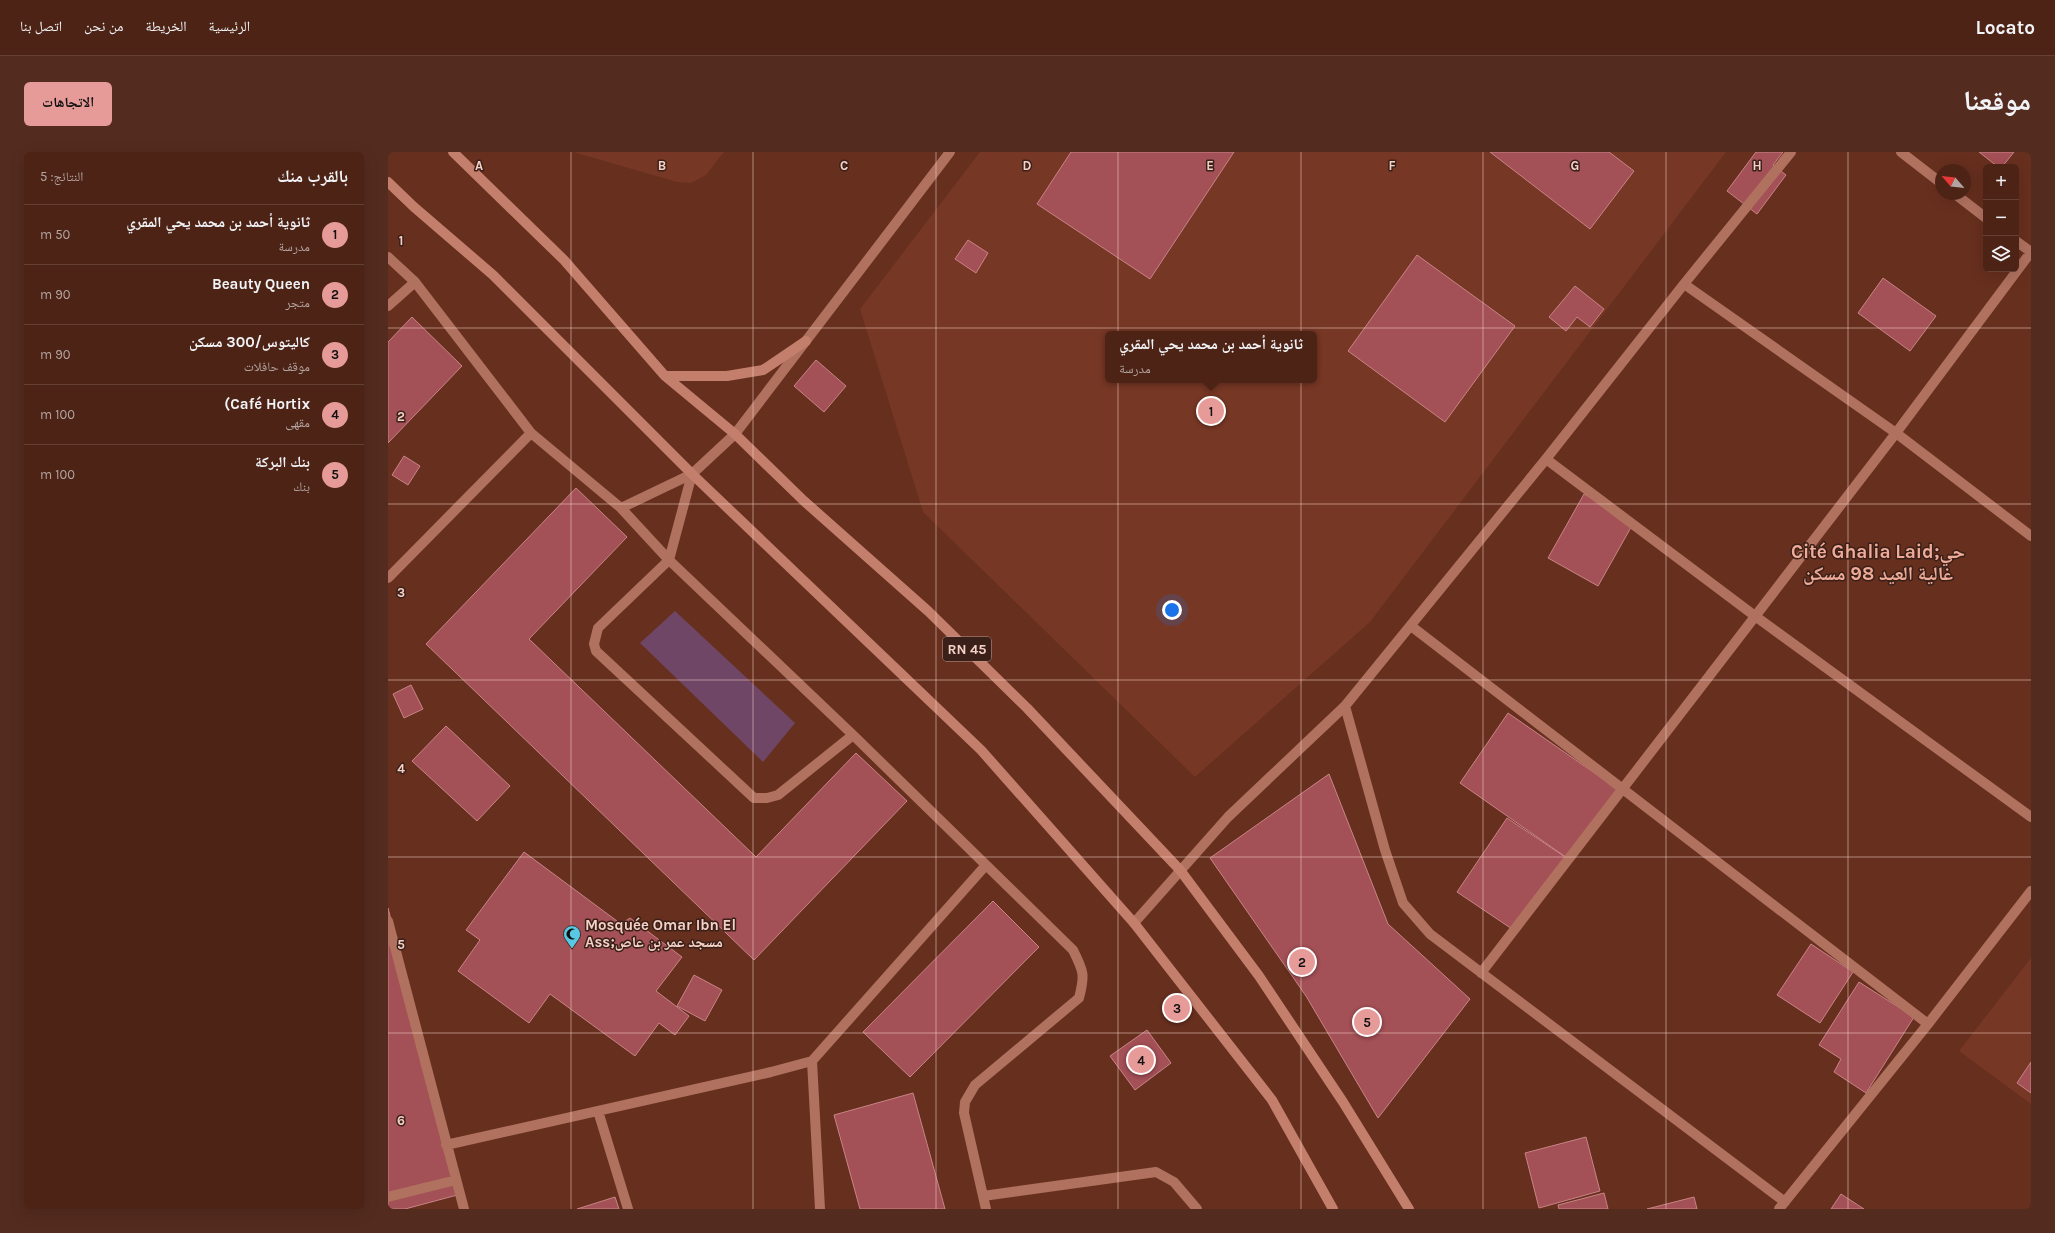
<!DOCTYPE html>
<html lang="ar">
<meta charset="utf-8">
<style>
body{margin:0;font-family:Karla,"Noto Naskh Arabic",sans-serif;background:#542b1f;color:#f1f3f6;direction:rtl}
.controls{position:absolute;right:12px;top:12px;display:grid;overflow:hidden;border-radius:6px;box-shadow:0 4px 16px #0002}
.controls button{width:36px;height:36px;display:grid;place-items:center;padding:0;border:0;border-bottom:1px solid #644035;background:#4d2316;color:#f1f3f6;font:20px sans-serif}
.compass{position:absolute;left:1547px;top:12px;width:36px;height:36px;border-radius:50%;background:#4d2316;box-shadow:0 4px 16px #0002;rotate:298deg}
.you{position:absolute;left:784px;top:458px;width:14px;height:14px;margin:-10px;border:3px solid #fff;border-radius:50%;background:#1a73e8;box-shadow:0 0 0 6px #1a73e833}
.badge{display:grid;place-items:center;width:26px;height:26px;border-radius:50%;background:#e69b98;color:#111;font-size:13px;font-weight:700}
.pin{position:absolute;translate:-50% -50%;border:2px solid #fff;box-shadow:0 1px 4px #0006}
.popup{position:absolute;left:717px;top:179px;width:212px;height:52px;box-sizing:border-box;display:grid;place-content:center;border-radius:6px;background:#4d2316;filter:drop-shadow(0 1px 3px #0005);font-size:13px;white-space:nowrap;color:#b3a4a1}
.popup b{font-size:15px;color:#f1f3f6}
.popup::after{content:'';position:absolute;left:50%;top:100%;margin-left:-8px;border:8px solid transparent;border-top-color:#4d2316}
.list{margin:0;padding:0;list-style:none}
h2{display:flex;justify-content:space-between;align-items:center;height:52px;margin:0;padding:0 16px;font-size:17px}
h2 small{font-size:13px;font-weight:400;color:#b3a4a1}
.list li{display:grid;grid-template-columns:26px 1fr auto;gap:12px;align-items:center;box-sizing:border-box;height:60px;padding:0 16px;border-top:1px solid #644035}
.list b{display:block;font-size:15px;white-space:nowrap}
.list p{margin:0;font-size:13px;white-space:nowrap;color:#b3a4a1}
.list em{font-size:13px;font-style:normal;color:#b3a4a1}
.icon{flex:none;width:22px;height:22px;fill:none;stroke:currentColor;stroke-width:2;stroke-linecap:round;stroke-linejoin:round}
.map{position:relative;flex:none;width:1643px;height:1057px;overflow:hidden;direction:ltr;border-radius:6px}
header{display:flex;align-items:center;gap:24px;box-sizing:border-box;height:56px;padding:0 20px;background:#4d2316;border-bottom:1px solid #644035}
header strong{font-size:19px}
nav{display:flex;gap:22px;margin-inline-start:auto;font-size:14px}
.intro{display:flex;align-items:center;justify-content:space-between;box-sizing:border-box;height:96px;padding:0 24px}
h1{margin:0;font-size:28px}
.button{padding:10px 18px;border-radius:6px;background:#e69b98;color:#111;font-size:14px;font-weight:700}
main{display:flex;gap:24px;padding:0 24px}
aside{flex:1;background:#4d2316;border-radius:6px;box-shadow:0 4px 16px #0002}
.map>svg:first-child{display:block}
.built{fill:#773725;fill-rule:evenodd}
.green{fill:#6f4665}
.building{fill:#a35056;stroke:#c98487}
.lines{fill:none;stroke-linecap:round;stroke-linejoin:round}
.minor{stroke:#b0715f;stroke-width:10}
.major{stroke:#c47f6c;stroke-width:10}
.grid{fill:none;stroke:#f4d0c6;stroke-width:1;stroke-opacity:0.55}
.labels{text-anchor:middle;stroke-width:3;stroke-linejoin:round;paint-order:stroke}
.shield{fill:#3a2019;stroke:#bc9b92;stroke-width:1}
.shield-label{font-size:14px;font-weight:bold;fill:#f4d0c6}
.poi-label{font-size:15px;font-weight:bold;fill:#f4d0c6;stroke:#3a2019;text-anchor:start}
.district-label{font-size:19px;font-weight:bold;fill:#efab98;stroke:#3a2019}
.grid-label{font-size:13px;text-anchor:middle;font-weight:bold;fill:#f4d0c6;stroke:#3a2019;stroke-width:3;stroke-linejoin:round;paint-order:stroke}
</style>
<header>
<strong>Locato</strong>
<nav><a>الرئيسية</a><a>الخريطة</a><a>من نحن</a><a>اتصل بنا</a></nav>
</header>
<div class="intro"><h1>موقعنا</h1><a class="button">الاتجاهات</a></div>
<main>
<div class="map">
<svg width="1643" height="1057" viewBox="0 0 1643 1057">
<rect width="100%" height="100%" fill="#672f1e"/>
<path class="built" d="M185 0H336L318 23 303 31 289 30Z
M592 0H1338L982 470 807 625 535 360 472 157ZM720 182H926V228H720Z
M1643 806V952L1571 899Z"/>
<path class="green" d="M287 459 407 571 375 610 252 491Z"/>
<path class="building" d="M683 0H846L762 127 649 52Z
M1102 0H1221L1246 19 1202 77Z
M1368 0H1395L1385 13 1398 23 1369 62 1339 39Z
M1591 0H1626L1614 15H1610Z
M580 88 600 101 588 121 567 107Z
M1029 103 1127 174 1057 270 960 199Z
M1495 126 1548 164 1522 199 1470 161Z
M1187 134 1216 157 1202 175 1189 165 1178 179 1161 165Z
M24 165 74 214 0 291V190Z
M428 208 458 234 436 260 406 234Z
M16 304 32 314 20 333 4 323Z
M188 336 239 385 141 487 368 705 468 601 519 649 366 808 38 492Z
M1196 342 1246 370 1210 434 1160 406Z
M23 533 35 557 16 566 5 542Z
M1120 561 1231 638 1182 708 1072 631Z
M58 574 122 634 89 669 24 609Z
M941 622 1000 772 1082 847 990 966 918 844 822 706Z
M1119 666 1177 705 1127 779 1069 740Z
M136 700 233 772 242 766 294 805 268 839 301 864 287 883 271 871 247 904 162 842 141 871 70 819 92 788 78 778Z
M605 749 651 795 522 925 475 880Z
M0 756 73 1042 17 1057H0Z
M1423 792 1465 820 1432 871 1389 843Z
M306 823 334 838 317 869 289 854Z
M1471 830 1526 865 1478 941 1446 920 1453 907 1431 893Z
M759 878 783 911 747 938 722 904Z
M1643 910V941L1629 931Z
M525 941 557 1057H472L446 963Z
M1198 985 1212 1039 1151 1056 1137 1001Z
M1216 1041 1220 1057H1171L1170 1053Z
M1453 1042 1476 1057H1443Z
M227 1045 231 1057H189Z
M1306 1045 1309 1057H1259Z"/>
<g class="lines">
<path class="minor" d="M1513 0 1553 31
M1567 42 1598 66
M1628 89 1643 100
M0 105 27 130 143 281 233 356 281 408 465 583 685 798C696 820 697 823 691 846L587 933 577 950 576 961 598 1057
M1296 132 1508 281 1643 384
M0 154 27 130
M1158 307 1367 464 1643 665
M304 322 281 408 210 476 206 492 208 499 366 646H379L390 643 465 583
M233 356 304 322 347 282 562 0
M0 426 143 281
M1023 474 1540 872
M957 554 997 698 1015 751 1042 782 1397 1050
M0 769 76 1057
M746 771 840 665 957 554 1158 307 1296 132 1403 0
M1093 821 1508 281 1643 100
M424 909 432 1057
M210 959 240 1057
M58 993 383 920 424 909 598 713
M595 1044 768 1020 786 1030 809 1057
M0 1045 68 1028
M1391 1057 1540 872 1643 739"/>
<path class="major" d="M65 0 176 108 277 224 347 282 416 349 540 459 639 556 792 718 871 824 955 950 1021 1057
M0 30 26 55 105 123 304 322 593 598 746 771 884 948 945 1057
M277 224H339L375 218 418 189"/>
</g>
<path class="grid" d="M183 0V1057M365 0V1057M548 0V1057M730 0V1057M913 0V1057M1095 0V1057M1278 0V1057M1460 0V1057M0 176H1643M0 352H1643M0 528H1643M0 705H1643M0 881H1643"/>
<defs>
<g id="mosque-pin" transform="scale(0.9)"><path d="M0 17L-7.5 6A9.5 9.5 0 1 1 7.5 6Z" fill="#59c8e4" stroke="#3a2019"/><path d="M3.5-4.9A6 6 0 1 0 3.5 4.9A5 5 0 1 1 3.5-4.9Z" fill="#111"/></g>
</defs>
<g fill-rule="evenodd">
<use href="#mosque-pin" x="184" y="782"/>
</g>
<g class="labels">
<rect class="shield" x="555" y="485" width="48" height="24" rx="3"/>
<g class="shield-label">
<text x="579" y="502">RN 45</text>
</g>
<g class="poi-label">
<text x="197" y="778">Mosquée Omar Ibn El<tspan x="197" dy="17">Ass;مسجد عمر بن عاص</tspan></text>
</g>
<g class="district-label">
<text x="1490" y="406">Cité Ghalia Laid;حي<tspan x="1490" dy="22">غالية العيد 98 مسكن</tspan></text>
</g>
</g>
<g class="grid-label">
<text x="91" y="18">A</text>
<text x="274" y="18">B</text>
<text x="456" y="18">C</text>
<text x="639" y="18">D</text>
<text x="822" y="18">E</text>
<text x="1004" y="18">F</text>
<text x="1187" y="18">G</text>
<text x="1369" y="18">H</text>
<text x="13" y="93">1</text>
<text x="13" y="269">2</text>
<text x="13" y="445">3</text>
<text x="13" y="621">4</text>
<text x="13" y="797">5</text>
<text x="13" y="973">6</text>
</g>
</svg>
<div class="controls">
<button>+</button>
<button>−</button>
<button><svg class="icon" aria-label="layers" viewBox="0 0 24 24"><path d="M12 4l9 5-9 5-9-5zM3 14l9 5 9-5"/></svg></button>
</div>
<svg class="compass" viewBox="-18 -18 36 36"><path d="M0-13l5 13h-10z" fill="#e53935"/><path d="M0 13l5-13h-10z" fill="#b3a4a1"/></svg>
<div class="you"></div>
<div class="pin badge" style="left:823px;top:259px">1</div>
<div class="popup"><b>ثانوية أحمد بن محمد يحي المقري</b>مدرسة</div>
<div class="pin badge" style="left:914px;top:810px">2</div>
<div class="pin badge" style="left:789px;top:856px">3</div>
<div class="pin badge" style="left:753px;top:908px">4</div>
<div class="pin badge" style="left:979px;top:870px">5</div>
</div>
<aside>
<h2>بالقرب منك<small>النتائج: 5</small></h2>
<ul class="list">
<li><span class="badge">1</span><div><b>ثانوية أحمد بن محمد يحي المقري</b><p>مدرسة</p></div><em>50 m</em></li>
<li><span class="badge">2</span><div><b>Beauty Queen</b><p>متجر</p></div><em>90 m</em></li>
<li><span class="badge">3</span><div><b>كاليتوس/300 مسكن</b><p>موقف حافلات</p></div><em>90 m</em></li>
<li><span class="badge">4</span><div><b>Café Hortix)</b><p>مقهى</p></div><em>100 m</em></li>
<li><span class="badge">5</span><div><b>بنك البركة</b><p>بنك</p></div><em>100 m</em></li>
</ul>
</aside>
</main>
